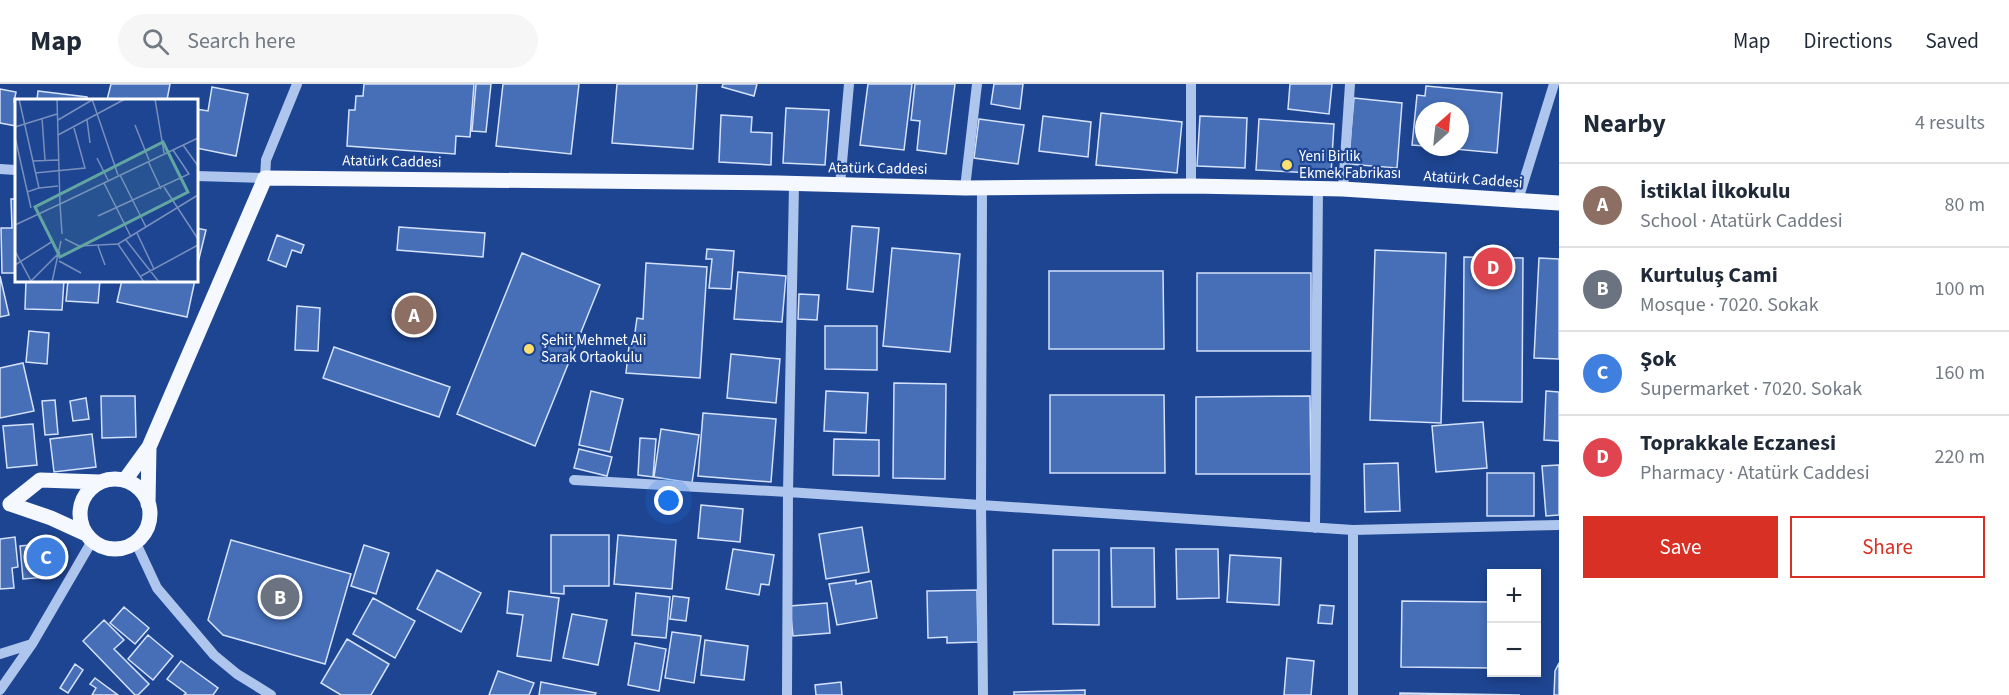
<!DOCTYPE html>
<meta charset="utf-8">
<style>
body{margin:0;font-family:"Source Sans 3",sans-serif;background:#f6f6f7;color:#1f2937}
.controls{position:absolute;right:18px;bottom:18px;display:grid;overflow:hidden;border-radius:0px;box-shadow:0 3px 9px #0003}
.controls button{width:54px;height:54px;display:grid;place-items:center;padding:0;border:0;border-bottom:2px solid #e0e1e3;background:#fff;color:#1f2937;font:30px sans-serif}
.compass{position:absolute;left:1415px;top:18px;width:54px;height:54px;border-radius:50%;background:#fff;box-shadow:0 3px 9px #0003;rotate:27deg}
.you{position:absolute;left:669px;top:417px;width:21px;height:21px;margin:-15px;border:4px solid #fff;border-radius:50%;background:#1a73e8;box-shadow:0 0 0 9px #1a73e833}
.badge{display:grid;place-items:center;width:39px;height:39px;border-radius:50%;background:#d93025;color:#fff;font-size:20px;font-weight:700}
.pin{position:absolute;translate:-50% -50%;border:3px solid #fff;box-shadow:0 2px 6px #0006}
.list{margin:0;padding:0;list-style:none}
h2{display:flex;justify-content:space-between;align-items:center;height:78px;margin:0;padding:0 24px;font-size:26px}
h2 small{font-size:20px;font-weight:400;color:#747a83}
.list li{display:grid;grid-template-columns:39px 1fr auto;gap:18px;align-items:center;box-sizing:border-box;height:84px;padding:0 24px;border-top:2px solid #e0e1e3}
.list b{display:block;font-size:22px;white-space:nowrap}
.list p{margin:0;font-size:20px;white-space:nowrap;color:#747a83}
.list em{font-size:20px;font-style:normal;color:#747a83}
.actions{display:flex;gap:12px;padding:18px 24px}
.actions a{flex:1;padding:14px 0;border:2px solid #d93025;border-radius:0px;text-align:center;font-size:21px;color:#d93025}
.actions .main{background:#d93025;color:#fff}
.icon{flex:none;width:33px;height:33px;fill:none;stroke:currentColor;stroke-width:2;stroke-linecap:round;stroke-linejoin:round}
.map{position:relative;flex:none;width:1559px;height:611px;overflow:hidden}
header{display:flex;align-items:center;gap:36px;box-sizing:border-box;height:84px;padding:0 30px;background:#fff;border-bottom:2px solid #e0e1e3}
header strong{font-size:28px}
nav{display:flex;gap:33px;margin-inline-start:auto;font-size:21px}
.search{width:420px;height:54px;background:#f6f6f7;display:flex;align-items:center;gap:15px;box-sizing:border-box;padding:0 21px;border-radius:33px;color:#747a83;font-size:22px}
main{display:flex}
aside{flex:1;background:#fff}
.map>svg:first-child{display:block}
.building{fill:#466fb8;stroke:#d4e1fa;stroke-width:1.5}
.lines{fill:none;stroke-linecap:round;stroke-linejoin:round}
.minor{stroke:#aec5ed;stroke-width:10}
.major{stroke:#f5f8ff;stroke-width:15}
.poi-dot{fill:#fce06d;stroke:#1e4591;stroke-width:2}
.labels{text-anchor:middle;stroke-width:4.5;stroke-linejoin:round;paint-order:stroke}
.poi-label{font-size:15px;fill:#fff;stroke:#1e4591;text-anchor:start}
.street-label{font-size:15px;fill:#fff;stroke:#1e4591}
.inset-road{fill:none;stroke:#788fbd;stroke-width:1.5}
.view{fill:#63a6a1;fill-opacity:0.15;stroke:#63a6a1;stroke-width:3}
.inset-edge{fill:none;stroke:#fff;stroke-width:3}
</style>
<header>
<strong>Map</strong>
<div class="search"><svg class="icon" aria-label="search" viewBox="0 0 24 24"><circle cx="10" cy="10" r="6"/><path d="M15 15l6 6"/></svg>Search here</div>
<nav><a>Map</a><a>Directions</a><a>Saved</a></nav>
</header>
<main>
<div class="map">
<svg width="1559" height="611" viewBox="0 0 1559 611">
<rect width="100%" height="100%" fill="#1e4591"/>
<path class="building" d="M111 0H170L167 16H107Z
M364 0H474L470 53 456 52 455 70 347 62 349 26H355L356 12H363Z
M476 0H491L486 48 472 47Z
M503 0H579L571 70 496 62Z
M617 0H697L693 65 612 59Z
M723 0H757L754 12 722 3Z
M868 0H912L904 66 860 61Z
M915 0H955L946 70 917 66 920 37 911 36Z
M994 0H1023L1020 25 991 20Z
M1290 0H1332L1329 30 1288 25Z
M1426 2 1502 9 1497 69 1433 63H1460V27H1424V62L1412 61 1417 11 1425 12Z
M212 3 248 10 236 72 196 64V25L208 27Z
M0 5 16 8 14 18H16V42L0 39Z
M38 7 87 13V16H37Z
M1354 14 1402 19 1397 84 1348 80Z
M786 24 829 26 825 81 783 79Z
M1101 29 1182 38 1177 89 1096 81Z
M721 31 752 33 751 48 772 49 771 81 719 78Z
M1043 32 1091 38 1088 73 1039 67Z
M1200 32 1247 34 1245 84 1197 82Z
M979 35 1024 41 1018 80 974 74Z
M1259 35 1334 40 1331 90 1256 86Z
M11 115H16V189H2L1 144H12Z
M852 142 879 144 873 208 847 205Z
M399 143 485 149 483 173 397 166Z
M196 144 206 146 196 187Z
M277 151 304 161 301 169 292 166 286 183 268 176Z
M892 164 960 170 950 268 883 262Z
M707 165 734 167 731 205 709 204 712 175H706Z
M1375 166 1446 169 1441 339 1370 336Z
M522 169 600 201 535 362 457 330Z
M1464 173 1523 174 1522 318 1463 317Z
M1539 174 1559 175V275L1534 274Z
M646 179 707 183 700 294 626 289 629 262H633L637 234 643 235Z
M1049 187H1163L1164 265H1049Z
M738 188 786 192 782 238 734 235Z
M1197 189H1311V267H1197Z
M0 192 9 231 0 233Z
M26 196H64L62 226 25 225Z
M68 196H100L98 219 66 217Z
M122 196H195L187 233 117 218Z
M799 210 819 211 817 236 798 235Z
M297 222 320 224 318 267 295 266Z
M825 242H877V286L825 285Z
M29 247 49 249 47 280 26 278Z
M334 263 450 303 439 333 323 294Z
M731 270 780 275 776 319 727 314Z
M23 279 34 327 0 334V284Z
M894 299 946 300 945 395 893 394Z
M591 307 623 315 610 368 579 361Z
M826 307 868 309 866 349 824 347Z
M1546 307 1559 308V357L1544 356Z
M1050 311H1164L1165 389H1050Z
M101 312H135L136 353 102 354Z
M1310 312 1311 390H1196V313Z
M86 314 89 335 73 337 70 317Z
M55 316 58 350 45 351 42 317Z
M703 329 776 335 771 398 698 392Z
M1483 338 1487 384 1436 388 1432 342Z
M33 340 37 381 7 384 3 342Z
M661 345 699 351 692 399 654 393Z
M92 350 96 383 54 388 50 355Z
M640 354 656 355 653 393 638 391Z
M834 355 879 356V392L833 391Z
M579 365 612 373 607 392 574 384Z
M1398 379 1400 427 1365 428 1364 380Z
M1559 381V431L1546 432 1542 382Z
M1487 389H1534V432H1487Z
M701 421 743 425 740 458 698 454Z
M862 443 869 488 826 495 819 450Z
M551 451H609V502H564V510L551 509Z
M618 451 676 456 672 505 614 500Z
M15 453 18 483 12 484 14 504 0 505V455Z
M231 456 351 490 325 580 223 551 208 536Z
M53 459 55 481 46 493 23 495 20 462Z
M364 461 389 469 376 510 351 502Z
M1111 464H1154L1155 523H1112Z
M733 465 774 471 769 501 761 500 759 511 726 505Z
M1176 465H1218L1219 514 1177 515Z
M1053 466H1099V541L1053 540Z
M1230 471 1281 474 1279 521 1227 518Z
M437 486 481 509 461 548 417 525Z
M856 496V500L871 497 877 534 837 541 829 500Z
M977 506 978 558 947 559V553L928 554 927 507Z
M509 507 559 514 551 577 517 572 523 531 507 529Z
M636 509 670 513 666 554 632 551Z
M673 512 689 514 686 537 670 535Z
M373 514 415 537 395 574 353 550Z
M1402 517 1492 518V584L1401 583Z
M827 519 830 549 793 552 790 522Z
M1320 521 1334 522 1332 540 1318 539Z
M124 523 149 544 135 560 110 539Z
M572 530 607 536 598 581 563 574Z
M104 536 124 556 114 565 149 600 138 611H135L83 557Z
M672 548 701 552 694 599 665 594Z
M148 551 173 572 153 596 128 575Z
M347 555 389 580 371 611H341L321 599Z
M705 556 748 562 744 596 701 591Z
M635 559 666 565 659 607 628 601Z
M1287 574 1314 577 1311 611H1284Z
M181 577 218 604 213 611H184L186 609 167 595Z
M1559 579V611H1554L1555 587Z
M75 580 83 586 68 609 60 604Z
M498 587 534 599 529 611H489Z
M95 594 118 611H92L96 604 90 600Z
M541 598 596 609 595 611H539Z
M841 598 842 611H816L815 601Z
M1085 606V611H1014V608Z
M1400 609 1520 611H1400Z"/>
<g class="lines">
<path class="minor" d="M0 85 16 86
M196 92 265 94 266 76 297 0
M840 101 849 0
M1191 102V0
M965 104 977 0
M982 105 981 422 983 611
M1343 105 1350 0
M1518 116 1554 0
M574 396 788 408 1353 446 1559 441
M1315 444 1318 105
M1353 446V611
M136 459 157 504 214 571 237 590 271 611
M0 570 32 560
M0 606 32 560 92 457
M787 611 788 408 794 101"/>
<path class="major" d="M80 430a35 35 0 1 1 70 0a35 35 0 1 1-70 0Z
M125 396 149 363 265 94 778 99 965 104 1191 102 1343 105 1559 119
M10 420 40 396 100 398
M10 420 51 434 86 450
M148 420 149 363"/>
</g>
<g class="poi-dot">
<circle cx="1287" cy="81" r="6"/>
<circle cx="529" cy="265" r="6"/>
</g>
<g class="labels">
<g class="poi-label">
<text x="1299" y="77">Yeni Birlik<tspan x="1299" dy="17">Ekmek Fabrikası</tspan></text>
<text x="541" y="261">Şehit Mehmet Ali<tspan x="541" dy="17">Sarak Ortaokulu</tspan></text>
</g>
<g class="street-label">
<text transform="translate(392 77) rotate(1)" y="5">Atatürk Caddesi</text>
<text transform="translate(878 84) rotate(1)" y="5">Atatürk Caddesi</text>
<text transform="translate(1473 95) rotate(4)" y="5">Atatürk Caddesi</text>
</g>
</g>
<g transform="translate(15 15)">
<rect width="183" height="183" fill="#1e4591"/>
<path class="inset-road" d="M4 0 24 89 12 93M77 0 103 76M140 0 149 54M27 19 30 61M43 21 77 1M72 21 75 44M120 26 134 61M0 28 42 15M43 36 110 0M0 38 16 109M168 46 183 67M82 59 93 81M18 62 43 61M133 62 146 90M20 74 70 69 59 29M105 76 131 128M89 84 116 138M149 88 183 140M24 89 43 87M83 117 174 75 158 51M0 126 45 105 42 0M122 134 139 170M47 135 45 105 183 39M50 140 64 147 103 145 129 183M111 141 144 183M103 145 183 96M83 147 90 166M0 152 16 182M44 162 66 174M0 166 38 142M126 177 183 146M16 182 45 153M37 183 46 142"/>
<path class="view" d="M148 43 173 93 45 158 20 108Z"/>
<rect width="183" height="183" class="inset-edge"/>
</g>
</svg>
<div class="controls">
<button>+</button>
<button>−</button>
</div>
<svg class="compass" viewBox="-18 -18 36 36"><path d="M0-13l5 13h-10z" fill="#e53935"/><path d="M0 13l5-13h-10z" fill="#747a83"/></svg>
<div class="you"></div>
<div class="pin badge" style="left:414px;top:231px;background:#8d6e63">A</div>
<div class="pin badge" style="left:280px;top:513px;background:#6b7280">B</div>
<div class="pin badge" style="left:46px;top:473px;background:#3f7fe0">C</div>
<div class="pin badge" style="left:1493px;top:183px;background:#e0444e">D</div>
</div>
<aside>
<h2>Nearby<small>4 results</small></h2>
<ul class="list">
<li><span class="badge" style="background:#8d6e63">A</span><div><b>İstiklal İlkokulu</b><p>School · Atatürk Caddesi</p></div><em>80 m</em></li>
<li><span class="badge" style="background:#6b7280">B</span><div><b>Kurtuluş Cami</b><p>Mosque · 7020. Sokak</p></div><em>100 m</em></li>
<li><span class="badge" style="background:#3f7fe0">C</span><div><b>Şok</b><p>Supermarket · 7020. Sokak</p></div><em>160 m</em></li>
<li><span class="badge" style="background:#e0444e">D</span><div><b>Toprakkale Eczanesi</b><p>Pharmacy · Atatürk Caddesi</p></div><em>220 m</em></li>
</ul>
<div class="actions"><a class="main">Save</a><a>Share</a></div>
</aside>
</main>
